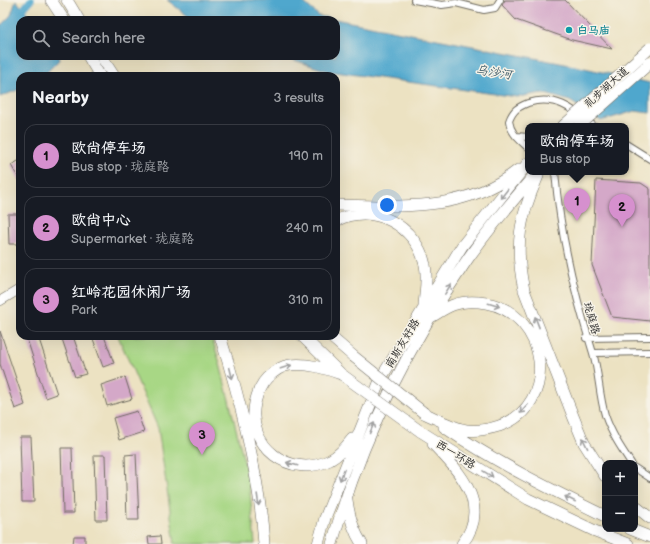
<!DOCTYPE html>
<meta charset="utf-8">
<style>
body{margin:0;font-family:"Balsamiq Sans","LXGW WenKai TC",sans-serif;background:#20242c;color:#f1f3f6}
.controls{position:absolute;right:12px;bottom:12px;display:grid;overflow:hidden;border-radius:8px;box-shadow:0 4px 16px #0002}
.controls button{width:36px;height:36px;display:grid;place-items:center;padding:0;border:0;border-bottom:1px solid #363941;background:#171b24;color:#f1f3f6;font:20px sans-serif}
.you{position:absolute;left:387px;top:205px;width:14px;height:14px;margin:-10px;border:3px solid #fff;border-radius:50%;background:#1a73e8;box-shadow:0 0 0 6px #1a73e833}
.badge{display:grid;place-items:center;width:26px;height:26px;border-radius:50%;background:#d690ce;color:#111;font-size:13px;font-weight:700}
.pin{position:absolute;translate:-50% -33px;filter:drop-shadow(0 1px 2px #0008)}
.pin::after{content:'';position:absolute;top:21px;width:14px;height:12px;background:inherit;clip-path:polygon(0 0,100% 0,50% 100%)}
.popup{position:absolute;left:525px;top:123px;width:104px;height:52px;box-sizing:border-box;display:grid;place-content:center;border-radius:8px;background:#171b24;filter:drop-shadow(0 1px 3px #0005);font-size:13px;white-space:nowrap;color:#9ea1a6}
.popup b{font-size:15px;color:#f1f3f6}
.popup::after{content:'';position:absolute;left:50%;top:100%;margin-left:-8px;border:8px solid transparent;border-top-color:#171b24}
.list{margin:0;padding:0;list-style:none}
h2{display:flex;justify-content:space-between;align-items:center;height:52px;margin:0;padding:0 16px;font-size:17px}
h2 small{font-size:13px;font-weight:400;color:#9ea1a6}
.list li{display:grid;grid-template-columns:26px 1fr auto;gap:12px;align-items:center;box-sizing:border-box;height:64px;margin:0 8px 8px;padding:0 8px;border:1px solid #363941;border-radius:12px}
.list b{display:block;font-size:15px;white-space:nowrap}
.list p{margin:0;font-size:13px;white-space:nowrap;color:#9ea1a6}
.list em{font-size:13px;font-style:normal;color:#9ea1a6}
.icon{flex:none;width:22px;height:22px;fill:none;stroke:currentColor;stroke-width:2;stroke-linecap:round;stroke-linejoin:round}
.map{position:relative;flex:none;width:650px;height:544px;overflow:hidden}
.search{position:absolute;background:#171b24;box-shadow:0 4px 16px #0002;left:16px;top:16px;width:324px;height:44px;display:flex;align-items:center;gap:10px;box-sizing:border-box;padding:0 14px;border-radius:12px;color:#9ea1a6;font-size:15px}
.panel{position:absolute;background:#171b24;box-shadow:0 4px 16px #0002;left:16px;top:72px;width:324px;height:268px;border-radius:12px}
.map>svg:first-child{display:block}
.green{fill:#a8d785;stroke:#6a8158}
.water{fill:#50a7cd;stroke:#3e697c}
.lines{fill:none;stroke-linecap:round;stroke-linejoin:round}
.canal{stroke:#50a7cd;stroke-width:7}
.building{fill:#d4a8c8}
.street-casing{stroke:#6f6b60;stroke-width:8}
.secondary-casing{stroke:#6f6b60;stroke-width:10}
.highway-casing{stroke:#6f6b60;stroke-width:12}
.street{stroke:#fff;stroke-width:6}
.secondary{stroke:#fff;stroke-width:9}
.highway{stroke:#fff;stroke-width:11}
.highway-bridge-casing{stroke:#6f6b60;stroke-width:12;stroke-linecap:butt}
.highway-bridge{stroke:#fff;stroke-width:11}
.oneway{stroke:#a0a0a0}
.culture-dot{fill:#0f9aa8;stroke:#f7f3e8;stroke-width:1.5}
.labels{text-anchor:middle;stroke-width:3;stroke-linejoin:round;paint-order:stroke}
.culture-label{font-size:11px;font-weight:bold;fill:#0d838f;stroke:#f7f3e8;text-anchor:start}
.street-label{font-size:11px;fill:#2b2b2b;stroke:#f7f3e8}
.water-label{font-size:12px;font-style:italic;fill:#385664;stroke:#f7f3e8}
</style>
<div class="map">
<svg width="650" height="544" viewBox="0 0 650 544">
<rect width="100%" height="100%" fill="#f7f3e8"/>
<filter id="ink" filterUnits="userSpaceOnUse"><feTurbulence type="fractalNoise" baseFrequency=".025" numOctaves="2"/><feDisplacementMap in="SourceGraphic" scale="8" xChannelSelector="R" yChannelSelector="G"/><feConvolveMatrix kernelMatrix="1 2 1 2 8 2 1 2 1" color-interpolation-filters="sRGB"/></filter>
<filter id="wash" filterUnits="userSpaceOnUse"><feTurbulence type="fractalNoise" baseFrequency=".012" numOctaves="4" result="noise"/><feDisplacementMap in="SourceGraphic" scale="16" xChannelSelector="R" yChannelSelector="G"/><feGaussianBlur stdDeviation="0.9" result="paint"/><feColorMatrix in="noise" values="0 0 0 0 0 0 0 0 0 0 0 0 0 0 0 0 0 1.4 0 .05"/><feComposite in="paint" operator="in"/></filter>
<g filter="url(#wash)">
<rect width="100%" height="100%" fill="#ece2c2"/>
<path class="green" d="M118 336H211L219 360 249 481 255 544H175L158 428Z"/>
<path class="water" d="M16 0 32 20H20V56H58L59 60 43 76H20V89L0 97V26L11 15Z
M167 0H301L319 16 580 67 650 83V113L635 111 601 121 570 101 542 93 517 97 328 71 281 56H336V20H193Z"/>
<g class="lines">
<path class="canal" d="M18 15 31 0"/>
</g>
<g id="blocks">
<path class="building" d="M505 0H565L612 49 572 40 516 20 502 5Z
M20 160V181L11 165Z
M596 180 641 183 650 189V321L612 317 592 265Z
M8 214H19L20 244H9Z
M0 331 25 405 15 409 0 364Z
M26 336H38L57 394 46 398Z
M61 336H73L86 374 75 377Z
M92 336H104L114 363 103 367Z
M125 377 132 399 107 406 101 385Z
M137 411 144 432 119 440 113 418Z
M20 437H31L34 502H22Z
M61 448H72L74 513H63Z
M136 454 139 520H127L125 455Z
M94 455H105L107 520H96Z
M74 536H85V544H73Z
M160 536 161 544H149L148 537Z"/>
</g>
</g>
<g filter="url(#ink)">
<use href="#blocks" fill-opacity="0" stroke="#6f6b60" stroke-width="1"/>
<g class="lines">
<g class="street-casing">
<path id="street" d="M414 0 442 5 456 3 484 10 495 8 500 0
M516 136 528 137
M626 144 650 159
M528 148C519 139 511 134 509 121 513 110 518 107 528 103 556 94 574 110 594 126
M555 172C560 234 574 293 593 353 599 373 599 395 605 415 611 433 621 448 631 463
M586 338 650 337
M593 353 650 352
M635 468 650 478"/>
</g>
<g class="secondary-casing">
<path id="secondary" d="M0 301 20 289"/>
</g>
<g class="highway-casing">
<path id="highway" d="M51 0 64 20
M67 0 79 20
M88 56 100 76
M101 56 114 76
M563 126 572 118
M538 176C520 217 514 245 524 290L573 416 584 443 605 476
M336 205C401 206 463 213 518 170
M336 221C372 201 417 226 425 265 428 278 425 292 424 305
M220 336C240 398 260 479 264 544
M302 336 339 372
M330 336 353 356
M341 374C324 368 308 363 290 365 281 366 273 372 267 378 260 385 257 394 255 403 246 446 290 480 330 460 339 455 346 447 352 439
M424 413C437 419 451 427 466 430 477 432 489 429 499 426 561 405 548 314 486 303 475 301 463 301 453 305 445 308 438 313 431 317
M444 427C495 462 550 489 605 516
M420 431 528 499 595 531 628 544
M433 444C460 472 492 506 462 544
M347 500C349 516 353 530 362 544
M635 506 650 518
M630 529 650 537
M318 544 325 518 381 378 462 246 528 163
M332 544C360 442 407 347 467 260 488 229 513 201 537 172"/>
</g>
<use href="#street" class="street"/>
<use href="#secondary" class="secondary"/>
<use href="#highway" class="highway"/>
<g class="highway-bridge-casing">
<path id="highway-bridge" d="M572 118 650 48
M579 126 650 63
M353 356 424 413
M341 374 420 431"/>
</g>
<use href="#highway-bridge" class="highway-bridge"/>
</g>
<defs><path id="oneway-shaft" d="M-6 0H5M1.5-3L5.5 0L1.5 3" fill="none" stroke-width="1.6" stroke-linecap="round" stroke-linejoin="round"/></defs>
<g class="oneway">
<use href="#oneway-shaft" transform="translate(504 194) rotate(128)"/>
<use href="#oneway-shaft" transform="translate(448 289) rotate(-58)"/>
<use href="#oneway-shaft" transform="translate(494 305) rotate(17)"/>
<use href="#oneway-shaft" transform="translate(537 322) rotate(-111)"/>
<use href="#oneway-shaft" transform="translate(286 367) rotate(-18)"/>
<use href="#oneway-shaft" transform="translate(231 373) rotate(76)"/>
<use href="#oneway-shaft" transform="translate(524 409) rotate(132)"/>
<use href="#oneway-shaft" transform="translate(372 428) rotate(-66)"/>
<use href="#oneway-shaft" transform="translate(585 443) rotate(-116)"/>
<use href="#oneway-shaft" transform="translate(292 464) rotate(-164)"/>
<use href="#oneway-shaft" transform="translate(488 474) rotate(32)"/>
<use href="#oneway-shaft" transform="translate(342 475) rotate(111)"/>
<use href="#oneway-shaft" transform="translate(570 499) rotate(-153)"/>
<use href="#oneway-shaft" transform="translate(258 500) rotate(82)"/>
</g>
</g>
<circle class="culture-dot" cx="569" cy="30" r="4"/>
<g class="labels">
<g class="culture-label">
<text x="577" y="34">白马庙</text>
</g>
<g class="street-label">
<text transform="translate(606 87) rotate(-42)" y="4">礼步湖大道</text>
<text transform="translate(592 318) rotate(74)" y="4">珑庭路</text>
<text transform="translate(402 343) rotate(-59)" y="4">南斯友好路</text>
<text transform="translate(456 454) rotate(32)" y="4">西一环路</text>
</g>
<g class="water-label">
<text transform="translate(494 72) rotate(9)" y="4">乌沙河</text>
</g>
</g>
</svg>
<div class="controls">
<button>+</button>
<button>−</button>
</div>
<div class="you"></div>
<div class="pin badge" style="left:577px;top:221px">1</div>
<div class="popup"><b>欧尚停车场</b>Bus stop</div>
<div class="pin badge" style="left:622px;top:227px">2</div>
<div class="pin badge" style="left:202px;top:455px">3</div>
<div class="search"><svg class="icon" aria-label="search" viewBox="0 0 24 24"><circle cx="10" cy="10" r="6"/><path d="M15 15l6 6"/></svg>Search here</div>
<section class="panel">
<h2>Nearby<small>3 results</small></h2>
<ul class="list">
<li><span class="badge">1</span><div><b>欧尚停车场</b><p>Bus stop · 珑庭路</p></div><em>190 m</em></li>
<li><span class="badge">2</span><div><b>欧尚中心</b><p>Supermarket · 珑庭路</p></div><em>240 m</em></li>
<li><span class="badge">3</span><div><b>红岭花园休闲广场</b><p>Park</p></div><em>310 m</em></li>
</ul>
</section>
</div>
